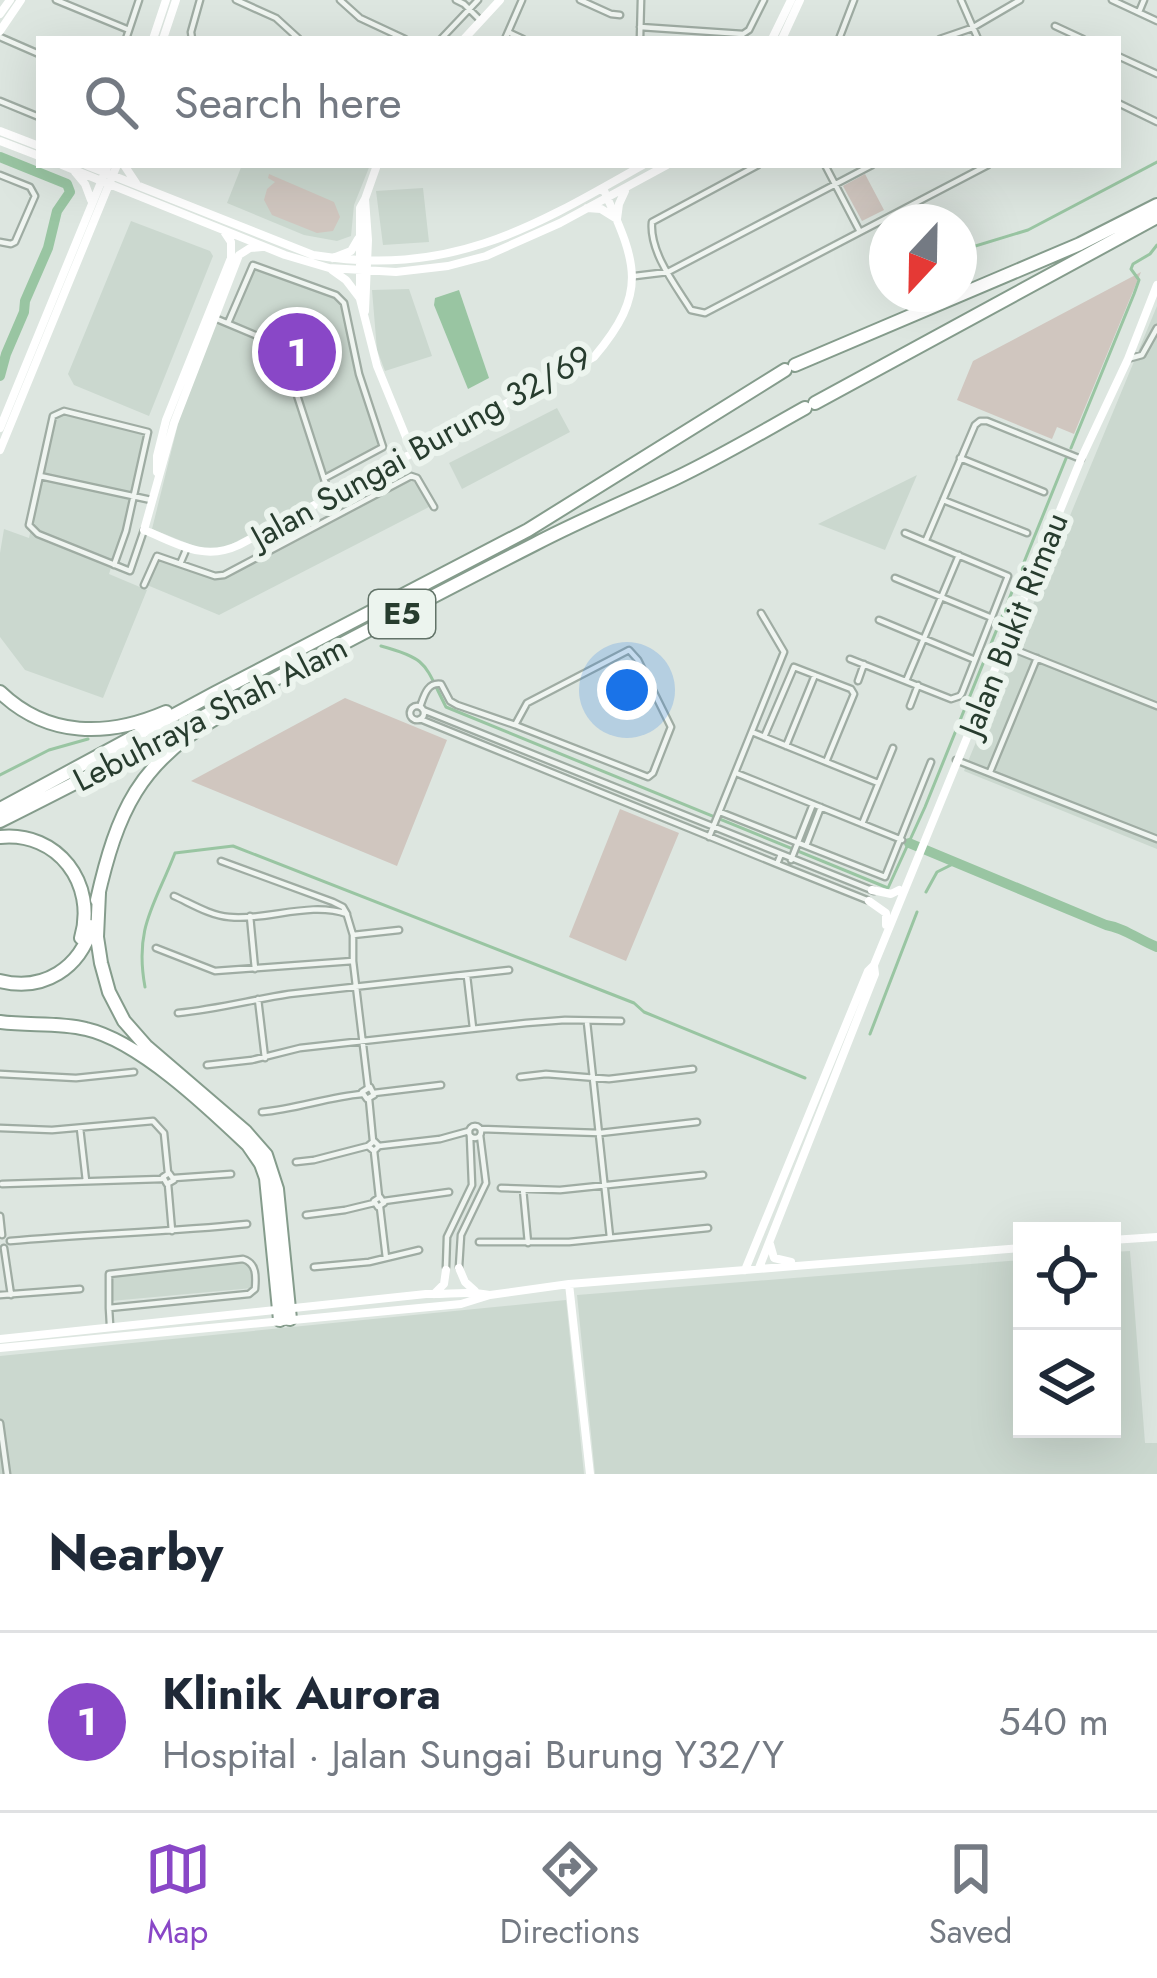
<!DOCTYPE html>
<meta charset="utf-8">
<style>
body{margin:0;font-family:Jost,sans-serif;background:#f6f6f7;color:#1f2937}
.controls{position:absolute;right:36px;bottom:36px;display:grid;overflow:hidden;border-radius:0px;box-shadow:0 12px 48px #0002}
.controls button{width:108px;height:108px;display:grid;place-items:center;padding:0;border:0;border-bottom:3px solid #e0e1e3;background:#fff;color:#1f2937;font:60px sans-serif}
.compass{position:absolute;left:869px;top:204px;width:108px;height:108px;border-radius:50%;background:#fff;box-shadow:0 12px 48px #0002;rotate:202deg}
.you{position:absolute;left:627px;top:690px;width:42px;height:42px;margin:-30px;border:9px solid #fff;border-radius:50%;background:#1a73e8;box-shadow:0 0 0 18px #1a73e833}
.badge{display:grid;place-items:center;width:78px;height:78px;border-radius:50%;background:#8947c7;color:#fff;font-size:39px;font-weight:700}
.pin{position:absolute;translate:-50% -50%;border:6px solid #fff;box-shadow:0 3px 12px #0006}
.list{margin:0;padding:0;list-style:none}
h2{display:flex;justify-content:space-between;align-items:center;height:156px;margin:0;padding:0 48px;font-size:51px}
h2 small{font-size:39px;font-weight:400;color:#747a83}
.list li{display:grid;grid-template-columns:78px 1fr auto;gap:36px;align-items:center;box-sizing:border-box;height:180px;padding:0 48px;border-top:3px solid #e0e1e3}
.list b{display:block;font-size:45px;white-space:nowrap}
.list p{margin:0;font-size:39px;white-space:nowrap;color:#747a83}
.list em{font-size:39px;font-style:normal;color:#747a83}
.icon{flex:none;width:66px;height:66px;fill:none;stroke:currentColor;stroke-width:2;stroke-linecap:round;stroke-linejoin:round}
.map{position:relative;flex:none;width:1157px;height:1474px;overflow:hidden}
.search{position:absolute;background:#fff;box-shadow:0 12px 48px #0002;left:36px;right:36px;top:36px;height:132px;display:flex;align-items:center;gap:30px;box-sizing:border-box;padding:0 42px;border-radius:0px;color:#747a83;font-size:45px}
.sheet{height:336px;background:#fff}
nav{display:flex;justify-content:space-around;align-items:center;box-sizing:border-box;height:168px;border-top:3px solid #e0e1e3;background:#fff;font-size:33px;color:#747a83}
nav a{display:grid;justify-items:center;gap:6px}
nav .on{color:#8947c7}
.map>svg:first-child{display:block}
.built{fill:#cbd8cf}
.green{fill:#d0c6bf}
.water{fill:#99c5a2}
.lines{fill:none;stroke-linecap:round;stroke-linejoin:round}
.stream{stroke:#99c5a2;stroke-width:3}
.river{stroke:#99c5a2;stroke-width:10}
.street-casing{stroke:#9faca3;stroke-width:9}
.highway-casing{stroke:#859c8c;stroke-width:16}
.street{stroke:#f0f5f1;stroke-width:4.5}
.secondary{stroke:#fff;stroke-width:8}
.highway{stroke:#fff;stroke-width:12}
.labels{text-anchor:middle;stroke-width:12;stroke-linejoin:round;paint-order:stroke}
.shield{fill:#ecf4ee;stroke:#627368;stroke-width:3}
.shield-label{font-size:30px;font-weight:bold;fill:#273c2e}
.street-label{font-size:33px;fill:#273c2e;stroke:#ecf4ee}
</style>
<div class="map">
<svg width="1157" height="1474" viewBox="0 0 1157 1474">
<rect width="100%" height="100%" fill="#dde6e0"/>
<path class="built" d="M242 165H370L354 205 351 236 337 241 304 235 227 203Z
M423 188 429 242 383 245 376 191Z
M131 221 210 251 213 256 149 416 74 385 68 374Z
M254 267 332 295 342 304 357 378 380 447 322 478 327 494 226 547 202 549 152 529 180 416 216 322 229 326Z
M409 289 432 356 385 371 377 350 372 290Z
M1157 306V849L964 771Z
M557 408 570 432 462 489 449 463Z
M64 413 145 435 124 529 109 574 147 590 103 698 25 670 0 637V553L4 529 29 538 55 418Z
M917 475 885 550 818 524Z
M411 478 431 506 219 615 147 585 160 558 207 576 225 577Z
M1130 1251 1145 1443H1157V1474H595L577 1295 1022 1260V1429H1112V1252Z
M239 1261 245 1262 253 1268V1288L111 1301 110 1276Z
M566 1300 584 1474H0V1356Z"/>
<path class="green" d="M269 174 334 202 340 217 333 231 317 233 272 215 264 200 267 189 275 182 268 178Z
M865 174 884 210 862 221 843 186Z
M1141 272 1074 434 1057 427 1052 439 957 400 973 361Z
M345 698 447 740 397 866 191 781Z
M620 809 679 833 626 961 569 937Z"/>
<path class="water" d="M459 290 489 378 468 389 434 305 435 298Z"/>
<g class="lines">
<path class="stream" d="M959 251 1028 230 1157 162
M1071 448 1134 294 1139 280 1131 269 1133 264 1150 254 1157 245
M381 646C429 659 424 664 446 707L888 888 925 807 1067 456
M0 775 49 750 88 739
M926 892 937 872 957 862
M145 987C134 927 155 905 175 853L233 846 588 985 634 1003 644 1012 805 1078
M870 1034 917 912"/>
<path class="river" d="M0 157 67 184 70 192 57 211 48 248 25 301 24 312 6 354 0 376
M909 843 1106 925C1125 928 1139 940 1157 947"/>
<g class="street-casing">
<path id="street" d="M56 0 129 30
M236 0 276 18 299 39
M340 0 360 18 405 39
M456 0 464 4 480 20
M580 0 611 14 620 15
M961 0 978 39
M1112 0 1157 21
M1139 12 1144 0
M1055 26 1083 39
M640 27 743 34 749 30 764 0
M508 32 523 39
M0 37 39 54
M126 39 139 0
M192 39 191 32 200 0
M441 39 478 0
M505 39 522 0
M640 39 641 0
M839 39 854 0
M940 39 972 28 1020 0
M1118 56 1157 74
M0 101 39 117
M1118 103 1157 122
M758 165 652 222C649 252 676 286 691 310L705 313 988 165
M825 165 859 230
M0 175 30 187 35 196 15 242 11 244 0 242
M635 276 668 272 872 165
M217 319 279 345 282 349 330 497
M228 323 253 265 336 295 344 303 359 374 383 447 325 478
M1131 358 1142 355 1157 328
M960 458 1044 492
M40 476 151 500
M943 500 1027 533
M926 540 975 425 980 421H987L1081 459
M180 564 215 576 224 575 411 476 417 478 434 507
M114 565 126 531 148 432 64 411 53 416 29 525 38 534 130 571 144 530
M895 578 992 618
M144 585 157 556 180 564 186 550
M879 620 975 660
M1006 646 1157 706
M850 659 951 699 960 696 962 693 1008 576 905 533
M858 681 864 664
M906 681 959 555
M910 706 918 685
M410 713a7 7 0 1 1 14 0a7 7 0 1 1-14 0Z
M420 707C424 696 427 682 441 684L450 701 457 705 515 725 648 777 653 773 671 727 638 660 629 650 527 703 515 725
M423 710 874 891
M420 719 777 864
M752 732 878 783
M764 737 794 667 851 689 854 694 826 762
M786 746 815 675
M956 760 1157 839
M990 772 1037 658
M736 773 902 840
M720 812 885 877 931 762
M862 824 893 748
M709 837 784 652 761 613
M806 846 821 807
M781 854 777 864 867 900
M791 860 813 804
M221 861 333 902 343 907 347 914
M174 896C190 903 211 916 229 917 268 921 309 901 347 914
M347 915 353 935V961L368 1087
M250 916 255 969
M353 935 399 930
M156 948 215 971 353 961
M467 976 473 1028
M258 999 265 1058
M178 1013C217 1009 251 1000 289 994L509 970
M587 1022 610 1237
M207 1065 252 1060 300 1048 526 1023 565 1020 621 1021
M0 1074 76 1078 134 1072
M520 1077 546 1074 609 1079 693 1069
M370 1087 374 1095 367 1099 362 1092Z
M374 1093 441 1085
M369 1099 373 1141
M262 1112C296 1109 328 1097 362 1094
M469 1132a6 6 0 1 1 12 0a6 6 0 1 1-12 0Z
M0 1128 52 1130 153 1121 164 1133 168 1173
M80 1128 86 1181
M481 1129 600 1133 697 1122
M374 1141 379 1146 374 1151 368 1146Z
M379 1146 440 1139 469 1131
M374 1151 379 1197
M296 1162 314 1160 368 1146
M169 1173 174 1180 167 1184 163 1177Z
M174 1178 231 1174
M2 1184 162 1179
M168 1184 172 1231
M501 1188 560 1190 703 1175
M523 1189 528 1243
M380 1197 384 1203 378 1207 374 1201Z
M384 1201 449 1192
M380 1207 386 1258
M306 1215 345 1210 374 1203
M0 1216 2 1235
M10 1241C89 1234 168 1232 247 1224
M479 1242H569L708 1228
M4 1248 11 1295
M314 1267 369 1262 419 1250
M446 1267 447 1237 472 1185 470 1136
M459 1267 461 1235 486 1183 480 1135
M0 1295 80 1289
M109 1308V1274L243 1259C257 1263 256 1277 255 1289L249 1294 109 1308 110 1325
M0 1423 7 1474"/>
</g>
<g class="highway-casing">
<path id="highway" d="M795 365 1080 244 1157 205
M815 403 1157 217
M0 692C48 738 108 737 166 712
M0 809 215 693 528 530 785 370
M0 821C180 731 356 635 535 544 581 520 629 500 676 478 720 457 762 432 805 408
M0 837C58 831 97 884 81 938
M99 893 97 937 101 963 109 992 124 1021 146 1046 245 1131 266 1155 277 1189 290 1319
M97 900C117 812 139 761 221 715
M0 981C44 992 80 968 92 926
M0 1022C28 1026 58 1022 86 1029 139 1041 208 1107 248 1145L261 1164 266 1178 280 1320"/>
</g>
<use href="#street" class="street"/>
<path class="secondary" d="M0 14 10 0
M0 31 21 0
M153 39 166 0
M163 39 176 0
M464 39 500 0
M772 39 791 0
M782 39 800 0
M0 131 39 146
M0 141 39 156
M62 165 285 255 329 268 396 272 448 266 486 256 560 223 667 165
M86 165 313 255C449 277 529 230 643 165
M124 165 136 183
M75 172 85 184 91 200
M365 199 360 208V299L377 366 413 454
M587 208 601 209 617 219 619 204 625 191
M262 247 250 248 239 255 174 423 144 530C177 543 203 562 239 545L594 357C651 290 635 261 603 188
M333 258 351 251 358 239
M332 270 346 280 359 297
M365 311 368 240 365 199 377 165
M0 428 108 165
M0 450 117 165
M157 472V456L166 420 231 258V242L225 233
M872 890 891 894 899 890
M869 901 886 913V925
M1112 1240 1157 1237
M770 1244 774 1258 791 1262
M459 1268 465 1282 475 1291
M759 1268 875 974 874 966
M745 1270 868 971 874 965 1081 459 1128 359 1157 285
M569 1284 590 1474
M434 1294 444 1284 446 1270
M0 1339 426 1294C447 1295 469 1290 489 1295
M0 1348 461 1304 490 1295 569 1284 1022 1248"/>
<use href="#highway" class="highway"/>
</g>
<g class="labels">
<rect class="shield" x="369" y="590" width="66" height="48" rx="9"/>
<g class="shield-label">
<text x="402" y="624">E5</text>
</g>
<g class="street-label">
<text transform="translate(421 446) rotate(-29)" y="12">Jalan Sungai Burung 32/69</text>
<text transform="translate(1013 624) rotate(-68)" y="12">Jalan Bukit Rimau</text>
<text transform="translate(210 713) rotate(-27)" y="12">Lebuhraya Shah Alam</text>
</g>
</g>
</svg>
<div class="controls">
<button><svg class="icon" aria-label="locate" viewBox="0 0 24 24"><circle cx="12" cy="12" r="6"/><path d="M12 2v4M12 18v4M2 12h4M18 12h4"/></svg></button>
<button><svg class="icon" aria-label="layers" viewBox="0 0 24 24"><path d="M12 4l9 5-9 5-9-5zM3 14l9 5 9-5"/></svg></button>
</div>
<svg class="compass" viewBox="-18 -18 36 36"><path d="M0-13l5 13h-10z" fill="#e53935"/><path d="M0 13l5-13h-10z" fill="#747a83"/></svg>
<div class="you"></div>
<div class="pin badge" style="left:297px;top:352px">1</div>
<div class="search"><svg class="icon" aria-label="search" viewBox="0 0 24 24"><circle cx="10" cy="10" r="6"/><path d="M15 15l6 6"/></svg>Search here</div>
</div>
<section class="sheet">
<h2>Nearby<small></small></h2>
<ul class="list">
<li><span class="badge">1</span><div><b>Klinik Aurora</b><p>Hospital · Jalan Sungai Burung Y32/Y</p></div><em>540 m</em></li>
</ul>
</section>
<nav>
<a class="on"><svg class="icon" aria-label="map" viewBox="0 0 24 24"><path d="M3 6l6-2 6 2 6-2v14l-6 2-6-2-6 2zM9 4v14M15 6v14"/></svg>Map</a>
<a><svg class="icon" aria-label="directions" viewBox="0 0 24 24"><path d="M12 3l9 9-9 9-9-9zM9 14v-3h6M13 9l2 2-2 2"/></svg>Directions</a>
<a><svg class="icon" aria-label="saved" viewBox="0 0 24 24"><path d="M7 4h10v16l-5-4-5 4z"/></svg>Saved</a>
</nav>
